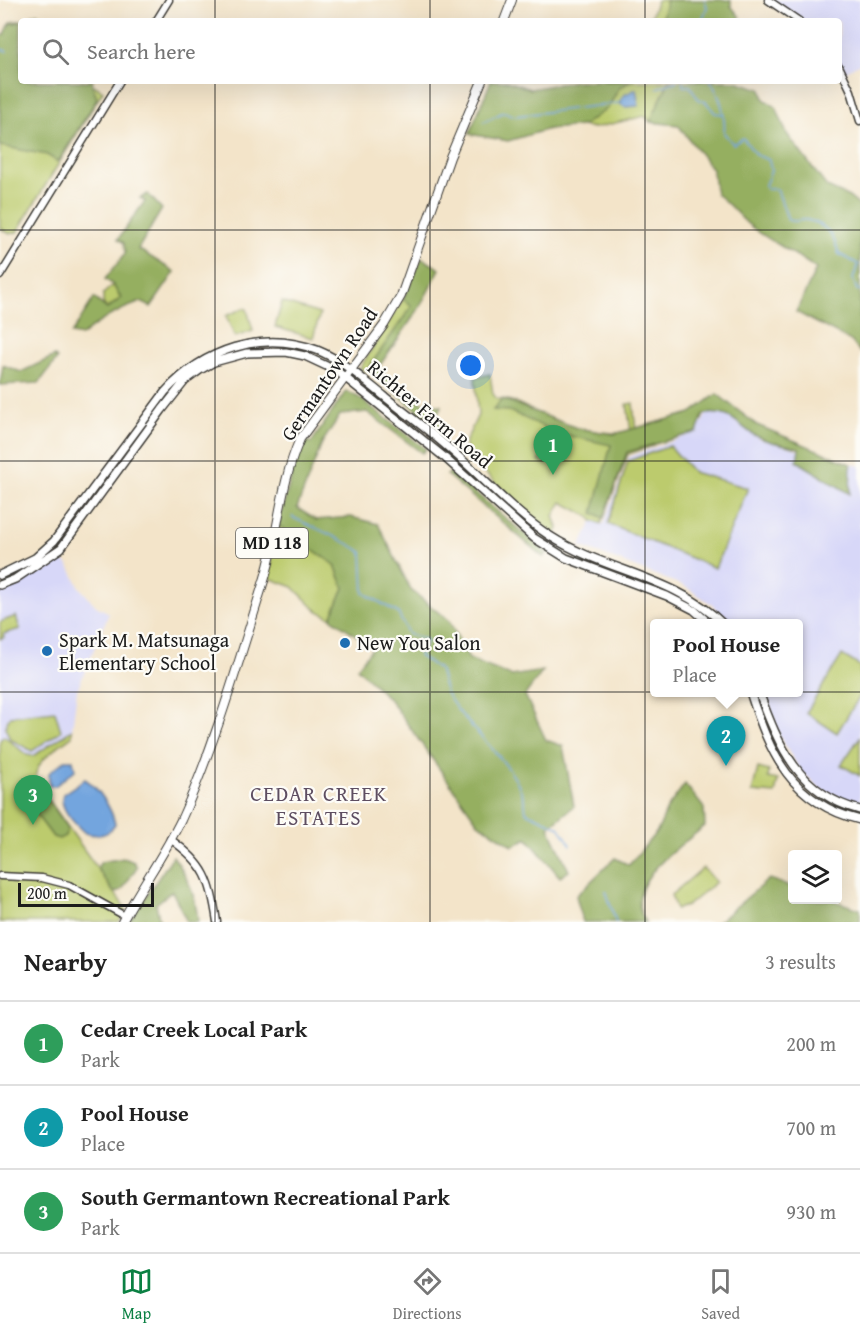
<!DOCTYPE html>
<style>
body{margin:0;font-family:"Gentium Book Plus",serif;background:#f6f6f6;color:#222}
.controls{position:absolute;right:18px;bottom:18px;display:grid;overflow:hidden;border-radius:6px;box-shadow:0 6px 24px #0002}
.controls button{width:54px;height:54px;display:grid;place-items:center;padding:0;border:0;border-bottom:2px solid #e0e0e0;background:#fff;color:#222;font:30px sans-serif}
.scale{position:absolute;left:18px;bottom:15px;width:136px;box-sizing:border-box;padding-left:6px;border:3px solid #1c1c1c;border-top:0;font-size:16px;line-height:21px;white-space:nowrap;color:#1c1c1c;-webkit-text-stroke:4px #fdfcf7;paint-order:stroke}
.you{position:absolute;left:471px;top:366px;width:21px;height:21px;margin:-15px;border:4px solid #fff;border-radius:50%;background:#1a73e8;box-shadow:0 0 0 9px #1a73e833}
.badge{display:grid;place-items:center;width:39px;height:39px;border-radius:50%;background:#0b8043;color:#fff;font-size:20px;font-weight:700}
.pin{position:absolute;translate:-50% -50px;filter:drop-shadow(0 2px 3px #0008)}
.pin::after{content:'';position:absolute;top:32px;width:21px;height:18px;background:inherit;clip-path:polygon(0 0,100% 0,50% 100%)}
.popup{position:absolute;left:650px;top:619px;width:153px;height:78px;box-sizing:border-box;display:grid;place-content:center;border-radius:6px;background:#fff;filter:drop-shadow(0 2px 4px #0005);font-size:20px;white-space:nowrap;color:#767676}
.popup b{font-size:22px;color:#222}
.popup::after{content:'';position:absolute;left:50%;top:100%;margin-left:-12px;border:12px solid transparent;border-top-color:#fff}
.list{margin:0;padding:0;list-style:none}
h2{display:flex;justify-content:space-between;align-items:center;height:78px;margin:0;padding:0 24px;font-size:26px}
h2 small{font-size:20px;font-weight:400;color:#767676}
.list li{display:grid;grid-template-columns:39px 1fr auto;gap:18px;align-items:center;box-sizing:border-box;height:84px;padding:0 24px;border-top:2px solid #e0e0e0}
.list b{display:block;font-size:22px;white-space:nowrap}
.list p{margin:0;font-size:20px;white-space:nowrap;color:#767676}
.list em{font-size:20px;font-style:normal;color:#767676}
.icon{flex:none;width:33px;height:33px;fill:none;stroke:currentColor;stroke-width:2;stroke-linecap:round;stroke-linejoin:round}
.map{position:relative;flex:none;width:860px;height:922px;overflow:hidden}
.search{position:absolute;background:#fff;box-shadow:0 6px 24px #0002;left:18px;right:18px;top:18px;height:66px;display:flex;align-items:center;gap:15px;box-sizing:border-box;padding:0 21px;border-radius:6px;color:#767676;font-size:22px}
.sheet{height:330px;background:#fff}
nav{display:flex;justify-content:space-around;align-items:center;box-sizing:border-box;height:84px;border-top:2px solid #e0e0e0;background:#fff;font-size:16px;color:#767676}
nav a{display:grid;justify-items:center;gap:3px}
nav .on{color:#0b8043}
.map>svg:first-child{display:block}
.built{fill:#d7d7f8}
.green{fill:#bccb6d;stroke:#6c7444;stroke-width:1.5}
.forest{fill:#95af60;stroke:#58663e;stroke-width:1.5}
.water{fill:#73a5de;stroke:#48607d;stroke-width:1.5}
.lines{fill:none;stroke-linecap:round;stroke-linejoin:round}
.stream{stroke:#73a5de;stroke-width:1.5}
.tertiary-casing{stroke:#3c3a36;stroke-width:9}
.secondary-casing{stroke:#3c3a36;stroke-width:10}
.primary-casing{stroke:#3c3a36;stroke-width:10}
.tertiary{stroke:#fff;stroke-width:6}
.secondary{stroke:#fff;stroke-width:7}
.primary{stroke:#fff;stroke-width:8}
.grid{fill:none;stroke:#1c1c1c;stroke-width:1.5;stroke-opacity:0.55}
.poi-dot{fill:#1f6fb2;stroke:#fdfcf7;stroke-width:2}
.labels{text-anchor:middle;stroke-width:4.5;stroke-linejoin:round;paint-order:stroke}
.shield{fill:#fdfcf7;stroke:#605f5e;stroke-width:1.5}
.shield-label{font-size:18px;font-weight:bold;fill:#1c1c1c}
.street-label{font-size:20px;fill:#1c1c1c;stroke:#fdfcf7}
.poi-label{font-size:20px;fill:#1c1c1c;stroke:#fdfcf7;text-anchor:start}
.neighbourhood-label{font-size:21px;letter-spacing:1.5px;fill:#5e4e61;stroke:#fdfcf7}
</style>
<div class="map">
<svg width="860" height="922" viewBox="0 0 860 922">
<rect width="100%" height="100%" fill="#fdfcf7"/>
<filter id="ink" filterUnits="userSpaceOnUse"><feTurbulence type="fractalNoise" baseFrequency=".0167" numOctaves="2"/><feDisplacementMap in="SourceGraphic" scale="12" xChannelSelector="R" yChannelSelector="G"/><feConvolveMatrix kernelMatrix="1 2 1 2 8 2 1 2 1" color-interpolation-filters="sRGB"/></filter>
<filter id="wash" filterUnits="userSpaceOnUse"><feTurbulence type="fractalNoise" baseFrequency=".008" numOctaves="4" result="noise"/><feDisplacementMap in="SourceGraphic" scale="24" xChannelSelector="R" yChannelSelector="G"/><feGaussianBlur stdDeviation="1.35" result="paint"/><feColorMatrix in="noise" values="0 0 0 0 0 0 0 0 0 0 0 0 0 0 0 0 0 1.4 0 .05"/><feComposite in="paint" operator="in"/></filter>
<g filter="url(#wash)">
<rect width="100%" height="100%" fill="#f3e4c9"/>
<path class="built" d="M768 0H860V63L843 73 839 66V21H799Z
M716 408 759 439 860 466V807L823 791 800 770 779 736 766 693 798 692V624L731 623 710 603 684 586 580 546 592 522 604 524 629 457 697 432 706 415Z
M59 556 69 566 80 588 96 606 109 613 77 690 72 730 33 756 27 755 4 736 0 740V589L22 580Z"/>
<path class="green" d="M657 0H667L661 21H649Z
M37 13 48 21H21V81H93L92 84 103 91 17 232 10 234 0 228V40L9 34 10 22 24 20Z
M630 81H669L650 122 645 116 594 128 582 126 608 108 619 88Z
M113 285 121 298 107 309 103 303V294Z
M403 299 412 306 366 372 360 368Z
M282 302 320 314 313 338 275 327Z
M244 308 247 309 253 331 235 337 226 316Z
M490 374 493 394 497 399C518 398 534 414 553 421 577 430 605 435 631 432L627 404 633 403 636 432 648 428 653 446 628 454 601 524 592 521 590 517 562 502 554 516 558 528 555 536 515 505 465 451V443L478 415 475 378Z
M670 446 693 472 748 488 715 568 608 524 628 461Z
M278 525 335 565 344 588 331 618 315 609 293 587 269 578Z
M16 616 20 629 3 634 4 637 0 639V622Z
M842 655 860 666V696L837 733 806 713Z
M55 711 61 731 32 751 10 739 5 727 10 716Z
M72 730V736C57 747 17 773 46 791V796L126 909 119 922H0V740L4 736 27 755 33 756Z
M860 737V776L841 765Z
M758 768 769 771 768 778 778 780 775 794 752 792Z
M703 868 716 882 687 906 676 909 671 895Z"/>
<path class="forest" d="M667 0H731V6L740 17 739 21H661Z
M21 22V81H91L97 99 58 162 47 155 0 146V36L5 35 9 24Z
M491 81H507L530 89 576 81H630L619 88 608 108 582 126 549 129 508 141 469 134Z
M669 81H736L761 89 764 99 776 107 787 134 827 187 849 197 860 206V352L851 341 796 312 816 269C794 252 772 243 750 226 738 216 729 203 716 194L712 169 678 125 650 122Z
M148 194 162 209 138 249 175 272 151 307 141 302C117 310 100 320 81 336L71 334 94 298 107 309 121 298 113 285 105 279 125 254 124 243 118 239 145 201 140 198Z
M422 258 440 269 418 310 378 368C397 388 413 405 442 406L435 419 446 427 443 430 374 376 376 371 369 367 412 306 403 299Z
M55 356 57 359 39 383 0 385 3 365 21 372Z
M346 391 358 397 426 449 422 453 367 412 340 415 322 443 297 508 316 520 351 517 378 524 411 590 449 621 469 659 511 676 543 671 525 695 546 740 563 746 574 806 549 827 569 871 560 877 527 838 513 846 478 823 391 701 357 668 373 647 331 618 344 588 335 565 278 525 302 439 311 443Z
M717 394 757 425 851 464 850 494 797 461 799 448C786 445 770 443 758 437 737 427 735 410 704 414L697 432 627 452 604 518 593 513 611 445 561 434 546 464 539 461 553 431 509 411 493 410 502 399 577 428 614 434 691 413Z
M451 472 547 553 543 557 447 475Z
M685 784 704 808 705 826C680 847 619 884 646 922H583L576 896 615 858 629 865 658 830 668 807Z
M43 800 50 802 68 828 65 836 59 839 53 837 35 813 36 805Z
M173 856C188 877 196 896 198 922H187L172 891 156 904 160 922H129Z
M124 858 134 862 137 867 122 890 114 893 97 868 101 862Z
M769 879 792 887V900H831L860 909V922H718Z"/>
<path class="water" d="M636 89 639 106 625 107 619 103 624 95Z
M65 760H73L75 770 55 786H49V773Z
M85 779C99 788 112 809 115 824 108 837 97 836 85 833 75 824 58 808 63 794Z"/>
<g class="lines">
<path class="stream" d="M702 21 707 7 705 0
M0 49 7 51
M683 81V86H690L699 100 706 102 715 113 723 114
M711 81C720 96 726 115 724 133L733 144 743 138 756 155 769 160 771 171 765 185 767 189H777L788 220C796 223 800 219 807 220 827 224 834 236 839 254L858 264 853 279 857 290H860
M657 88 677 81
M483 122 504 112 515 116 619 103
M292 517C316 529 339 537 362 552L364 593 398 613 408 634 427 640 419 656 439 669C442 677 443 685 446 692 466 731 524 766 526 812L559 827 571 845
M606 891 616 922"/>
</g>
</g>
<g filter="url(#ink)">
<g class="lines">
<g class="tertiary-casing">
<path id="tertiary" d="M768 0 799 21
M156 21 169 0
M839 66 851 91 860 121
M0 276 120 81
M170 839C206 864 211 881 217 922
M0 876 42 878 69 885 125 916"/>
</g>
<g class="secondary-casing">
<path id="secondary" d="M0 575 35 558 54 541 165 392C203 350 262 329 317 350 342 360 363 379 384 396 406 414 430 431 451 450 485 479 513 512 550 536 606 572 675 576 723 624
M0 585 15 579 61 548 162 410 185 381 200 370 214 362 247 353 286 352 305 356 337 371 444 457 534 538 566 558 667 596 694 610 710 624
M750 692C770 754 791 803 860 820
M759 692C779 747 799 794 860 810"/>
</g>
<g class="primary-casing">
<path id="primary" d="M504 21 512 0
M122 922C140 888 164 855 181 820 214 748 239 660 263 584 279 536 279 486 300 439L384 325 401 296 450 157 482 81"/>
</g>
<use href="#tertiary" class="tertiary"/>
<use href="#secondary" class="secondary"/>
<use href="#primary" class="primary"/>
</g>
</g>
<path class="grid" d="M215 0V21M430 0V21M645 0V21M215 81V922M430 81V922M645 81V922M0 230H860M0 461H860M0 692H860"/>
<g class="poi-dot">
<circle cx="345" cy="643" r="6"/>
<circle cx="47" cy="651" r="6"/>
</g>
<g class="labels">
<rect class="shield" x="236" y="528" width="72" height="30" rx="4.5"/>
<g class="shield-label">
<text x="272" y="549">MD 118</text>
</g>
<g class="street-label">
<text transform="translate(329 374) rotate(-56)" y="7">Germantown Road</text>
<text transform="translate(430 414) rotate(40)" y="7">Richter Farm Road</text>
</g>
<g class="poi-label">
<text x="59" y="647">Spark M. Matsunaga<tspan x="59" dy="23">Elementary School</tspan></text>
<text x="357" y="650">New You Salon</text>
</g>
<g class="neighbourhood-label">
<text x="319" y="801">CEDAR CREEK<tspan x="319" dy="24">ESTATES</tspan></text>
</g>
</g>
</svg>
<div class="controls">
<button><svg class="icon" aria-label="layers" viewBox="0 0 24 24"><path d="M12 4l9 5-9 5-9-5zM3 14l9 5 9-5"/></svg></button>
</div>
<div class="scale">200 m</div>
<div class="you"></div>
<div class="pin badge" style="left:553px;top:475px;background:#2e9e5b">1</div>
<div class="pin badge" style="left:726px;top:766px;background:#0f9aa8">2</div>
<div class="popup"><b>Pool House</b>Place</div>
<div class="pin badge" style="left:33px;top:825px;background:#2e9e5b">3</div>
<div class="search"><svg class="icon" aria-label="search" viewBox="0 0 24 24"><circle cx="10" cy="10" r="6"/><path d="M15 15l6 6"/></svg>Search here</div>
</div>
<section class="sheet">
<h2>Nearby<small>3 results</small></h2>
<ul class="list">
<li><span class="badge" style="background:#2e9e5b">1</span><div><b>Cedar Creek Local Park</b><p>Park</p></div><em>200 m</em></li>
<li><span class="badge" style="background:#0f9aa8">2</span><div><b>Pool House</b><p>Place</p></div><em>700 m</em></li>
<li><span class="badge" style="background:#2e9e5b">3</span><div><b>South Germantown Recreational Park</b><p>Park</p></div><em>930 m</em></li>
</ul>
</section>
<nav>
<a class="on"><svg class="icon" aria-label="map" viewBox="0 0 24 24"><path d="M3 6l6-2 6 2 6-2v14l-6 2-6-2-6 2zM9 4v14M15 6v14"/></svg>Map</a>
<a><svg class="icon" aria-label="directions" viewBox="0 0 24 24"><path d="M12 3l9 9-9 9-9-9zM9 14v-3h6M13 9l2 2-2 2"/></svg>Directions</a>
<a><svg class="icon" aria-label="saved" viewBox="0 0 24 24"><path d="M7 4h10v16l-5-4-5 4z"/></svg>Saved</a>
</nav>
